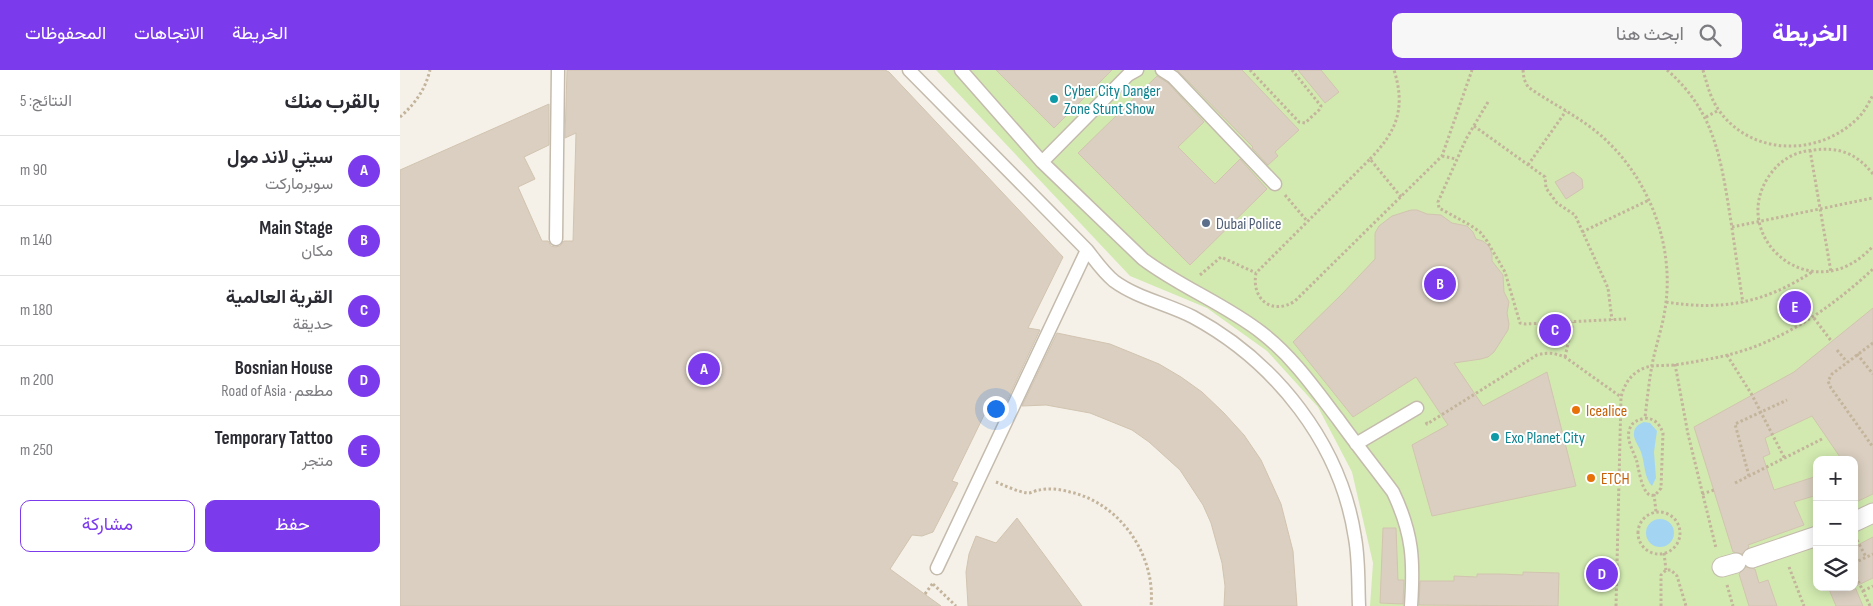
<!DOCTYPE html>
<html lang="ar">
<meta charset="utf-8">
<style>
body{margin:0;font-family:"Sofia Sans Condensed",Vazirmatn,sans-serif;background:#f7f7f7;color:#2b2b33;direction:rtl}
.controls{position:absolute;right:15px;bottom:15px;display:grid;overflow:hidden;border-radius:10px;box-shadow:0 2px 12px #0003}
.controls button{width:45px;height:45px;display:grid;place-items:center;padding:0;border:0;border-bottom:1px solid #e1e1e2;background:#fff;color:#2b2b33;font:25px sans-serif}
.you{position:absolute;left:595px;top:338px;width:18px;height:18px;margin:-12px;border:4px solid #fff;border-radius:50%;background:#1a73e8;box-shadow:0 0 0 8px #1a73e833}
.badge{display:grid;place-items:center;width:32px;height:32px;border-radius:50%;background:#7c3aed;color:#fff;font-size:16px;font-weight:700}
.pin{position:absolute;translate:-50% -50%;border:2px solid #fff;box-shadow:0 1px 5px #0006}
.list{margin:0;padding:0;list-style:none}
h2{display:flex;justify-content:space-between;align-items:center;height:65px;margin:0;padding:0 20px;font-size:21px}
h2 small{font-size:16px;font-weight:400;color:#7c7c81}
.list li{display:grid;grid-template-columns:32px 1fr auto;gap:15px;align-items:center;box-sizing:border-box;height:70px;padding:0 20px;border-top:1px solid #e1e1e2}
.list b{display:block;font-size:19px;white-space:nowrap}
.list p{margin:0;font-size:16px;white-space:nowrap;color:#7c7c81}
.list em{font-size:16px;font-style:normal;color:#7c7c81}
.actions{display:flex;gap:10px;padding:15px 20px}
.actions a{flex:1;padding:11px 0;border:1px solid #7c3aed;border-radius:10px;text-align:center;font-size:18px;color:#7c3aed}
.actions .main{background:#7c3aed;color:#fff}
.icon{flex:none;width:28px;height:28px;fill:none;stroke:currentColor;stroke-width:2;stroke-linecap:round;stroke-linejoin:round}
.map{position:relative;flex:none;width:1473px;height:536px;overflow:hidden;direction:ltr}
header{display:flex;align-items:center;gap:30px;box-sizing:border-box;height:70px;padding:0 25px;background:#7c3aed;color:#fff}
header strong{font-size:24px}
nav{display:flex;gap:28px;margin-inline-start:auto;font-size:18px}
.search{width:350px;height:45px;background:#f7f7f7;display:flex;align-items:center;gap:12px;box-sizing:border-box;padding:0 18px;border-radius:10px;color:#7c7c81;font-size:19px}
main{display:flex}
aside{flex:1;background:#fff}
.map>svg:first-child{display:block}
.green{fill:#d2eab0;fill-rule:evenodd}
.water{fill:#a3d5f3}
.building{fill:#dacfc0;stroke:#d2c4b0}
.lines{fill:none;stroke-linecap:round;stroke-linejoin:round}
.service-casing{stroke:#c4bbad;stroke-width:15}
.pedestrian-casing{stroke:#c4bbad;stroke-width:21}
.path{stroke:#c3b49b;stroke-width:3;stroke-dasharray:2.5 2.5;stroke-linecap:butt}
.service{stroke:#fff;stroke-width:12}
.pedestrian{stroke:#fff;stroke-width:19}
.culture-dot{fill:#0f9aa8;stroke:#fff;stroke-width:2}
.service-dot{fill:#5c6f8a;stroke:#fff;stroke-width:2}
.food-dot{fill:#e8710a;stroke:#fff;stroke-width:2}
.labels{text-anchor:middle;stroke-width:4;stroke-linejoin:round;paint-order:stroke}
.culture-label{font-size:16px;fill:#0d838f;stroke:#fff;text-anchor:start}
.service-label{font-size:16px;fill:#4e5e75;stroke:#fff;text-anchor:start}
.food-label{font-size:16px;fill:#c56008;stroke:#fff;text-anchor:start}
</style>
<header>
<strong>الخريطة</strong>
<div class="search"><svg class="icon" aria-label="search" viewBox="0 0 24 24"><circle cx="10" cy="10" r="6"/><path d="M15 15l6 6"/></svg>ابحث هنا</div>
<nav><a>الخريطة</a><a>الاتجاهات</a><a>المحفوظات</a></nav>
</header>
<main>
<div class="map">
<svg width="1473" height="536" viewBox="0 0 1473 536">
<rect width="100%" height="100%" fill="#f5f1e9"/>
<path class="green" d="M536 0H1473V536H970L973 493 952 402 918 337 867 281 807 238 730 206ZM1417 390H1454V517H1417Z"/>
<path class="water" d="M1244 352 1250 353 1257 361 1254 382 1256 408 1252 416C1244 408 1245 393 1241 382 1239 376 1233 369 1234 363 1234 357 1239 354 1244 352Z
M1246 463a14 14 0 1 1 28 0a14 14 0 1 1-28 0Z"/>
<path class="building" d="M167 0H485L489 2 663 187 628 258 640 260 604 337H588L552 411 558 413 533 462 522 466 512 465 490 499 541 536H0V100L149 34V75L124 87 135 109 118 117 142 171H148L151 176 155 177 160 176 164 171H173L176 63 165 68Z
M596 0H712L654 58Z
M777 0H842L899 60 875 82 878 86 868 95 852 78 853 77Z
M898 0H921L939 22 925 33Z
M757 6 768 13 804 52 778 77 815 114 840 89 867 119 790 195 678 83Z
M1173 102 1182 109 1183 118 1166 129 1155 112Z
M1011 140H1017L1027 144 1041 145 1052 153 1067 156 1073 162 1076 169 1083 171 1089 176 1092 184V191L1103 205 1104 222 1109 232 1107 243 1109 254 1108 260 1094 282 1088 287 1081 289 1054 293 1083 336 1147 302 1176 416 1032 446 1012 375 1048 355 1016 307 953 347 893 272 942 224 975 189V163L979 156 992 146Z
M1473 238V424L1454 433V390H1442L1412 346 1365 368 1370 384 1363 387 1374 420 1417 406V425L1394 432 1404 455 1348 475 1349 477 1342 484 1333 482 1294 357 1394 302Z
M657 263 710 274 759 294 781 307 802 322 824 343 844 365 861 390 881 434 893 481 897 536H824L825 516 822 493 811 453 803 435 780 400 749 372 732 360 690 343 646 335 622 336Z
M617 448 682 536H568L566 502 569 484 576 466 596 473Z
M983 458H996L998 510H1004L1003 534 980 533Z
M1473 467V508L1454 517V477Z
M1346 497 1355 499 1359 513 1368 510 1377 536H1349L1339 504Z
M1123 502 1159 503 1158 536 1019 535 1020 511H1054V506L1077 507V504H1100L1123 505Z
M1428 517H1455L1463 536H1436Z"/>
<g class="lines">
<g class="service-casing">
<path id="service" d="M509 0 687 180C695 190 703 202 714 211 737 228 768 234 793 247 876 292 941 374 955 468 959 490 958 513 959 536
M561 0 642 92 743 189C780 217 825 234 862 263 893 287 915 319 938 349 956 374 975 398 993 422 1013 464 1014 491 1011 536
M762 0 773 7 875 114
M642 92 728 5 737 0
M156 169 158 0
M956 374 1017 338
M537 498 687 180"/>
</g>
<g class="pedestrian-casing">
<path id="pedestrian" d="M1454 452 1473 443
M1352 488 1417 466
M1322 497 1336 493"/>
</g>
<path class="path" d="M850 0 899 52 905 53 919 40 921 36 892 0
M1123 0 1124 9 1128 17C1155 36 1185 49 1209 73 1250 113 1273 175 1266 232 1264 253 1256 274 1252 295 1249 312 1247 330 1245 348
M1267 0C1312 39 1320 83 1329 139 1334 170 1338 202 1343 233
M1303 0C1307 14 1310 27 1318 39 1351 87 1420 87 1459 47 1465 41 1469 32 1473 25
M1088 32 1066 69 1038 132 1039 138 1070 155 1080 162 1087 171 1105 202 1120 253 1126 254 1226 249
M0 47C15 34 25 20 30 0
M1306 47 1319 40
M1074 56 1145 107 1146 118 1157 133 1175 145 1208 218 1212 250
M1410 80 1431 202
M1042 86 1056 89
M970 89C997 61 1006 38 994 0
M1128 95 1166 41
M1473 104C1456 83 1440 77 1413 80 1394 82 1380 90 1369 106 1327 168 1414 242 1473 176
M885 125 907 151
M1001 127 970 89 856 203C851 229 872 246 895 231L1042 86 1072 0
M1332 157 1473 128
M1182 162 1249 130
M800 205 821 187 856 203
M1266 232C1323 241 1364 233 1412 202
M1414 248 1432 272
M1473 273 1432 304 1428 311 1431 318 1473 377
M1437 280 1447 292
M1457 284 1473 304
M1327 285 1352 325 1385 389
M1165 287 1173 252
M1275 294 1288 364 1316 478
M1245 348C1255 349 1259 353 1263 363L1261 418C1245 442 1239 401 1237 392 1234 382 1225 369 1230 358 1232 352 1238 350 1245 348Z
M1026 352 1027 354 1137 285C1148 282 1154 283 1165 287L1221 327
M1349 406 1335 354 1387 330
M596 412C606 416 618 422 628 423 632 423 636 420 639 420 648 418 660 419 670 422 720 433 756 485 751 536
M1335 413 1422 369
M1254 424 1256 442
M1302 424 1314 420
M1238 463a21 21 0 1 1 42 0a21 21 0 1 1-42 0Z
M1457 470 1466 487
M1264 483 1266 500
M1454 493 1473 484
M1389 497 1404 536
M1454 502 1470 536
M533 514 556 536
M1327 515 1333 536
M1463 521 1473 516
M525 524 533 513
M1216 536 1221 327C1224 316 1229 306 1240 300 1250 294 1263 296 1274 295 1289 293 1304 290 1319 287 1378 275 1430 239 1473 199
M1261 536V505L1266 500H1271L1277 506 1286 536"/>
<use href="#service" class="service"/>
<use href="#pedestrian" class="pedestrian"/>
</g>
<g class="culture-dot">
<circle cx="654" cy="29" r="5"/>
<circle cx="1095" cy="367" r="5"/>
</g>
<circle class="service-dot" cx="806" cy="153" r="5"/>
<g class="food-dot">
<circle cx="1176" cy="340" r="5"/>
<circle cx="1191" cy="408" r="5"/>
</g>
<g class="labels">
<g class="culture-label">
<text x="664" y="26">Cyber City Danger<tspan x="664" dy="18">Zone Stunt Show</tspan></text>
<text x="1105" y="373">Exo Planet City</text>
</g>
<g class="service-label">
<text x="816" y="159">Dubai Police</text>
</g>
<g class="food-label">
<text x="1186" y="346">Icealice</text>
<text x="1201" y="414">ETCH</text>
</g>
</g>
</svg>
<div class="controls">
<button>+</button>
<button>−</button>
<button><svg class="icon" aria-label="layers" viewBox="0 0 24 24"><path d="M12 4l9 5-9 5-9-5zM3 14l9 5 9-5"/></svg></button>
</div>
<div class="you"></div>
<div class="pin badge" style="left:304px;top:299px">A</div>
<div class="pin badge" style="left:1040px;top:214px">B</div>
<div class="pin badge" style="left:1155px;top:260px">C</div>
<div class="pin badge" style="left:1202px;top:504px">D</div>
<div class="pin badge" style="left:1395px;top:237px">E</div>
</div>
<aside>
<h2>بالقرب منك<small>النتائج: 5</small></h2>
<ul class="list">
<li><span class="badge">A</span><div><b>سيتي لاند مول</b><p>سوبرماركت</p></div><em>90 m</em></li>
<li><span class="badge">B</span><div><b>Main Stage</b><p>مكان</p></div><em>140 m</em></li>
<li><span class="badge">C</span><div><b>القرية العالمية</b><p>حديقة</p></div><em>180 m</em></li>
<li><span class="badge">D</span><div><b>Bosnian House</b><p>مطعم · Road of Asia</p></div><em>200 m</em></li>
<li><span class="badge">E</span><div><b>Temporary Tattoo</b><p>متجر</p></div><em>250 m</em></li>
</ul>
<div class="actions"><a class="main">حفظ</a><a>مشاركة</a></div>
</aside>
</main>
